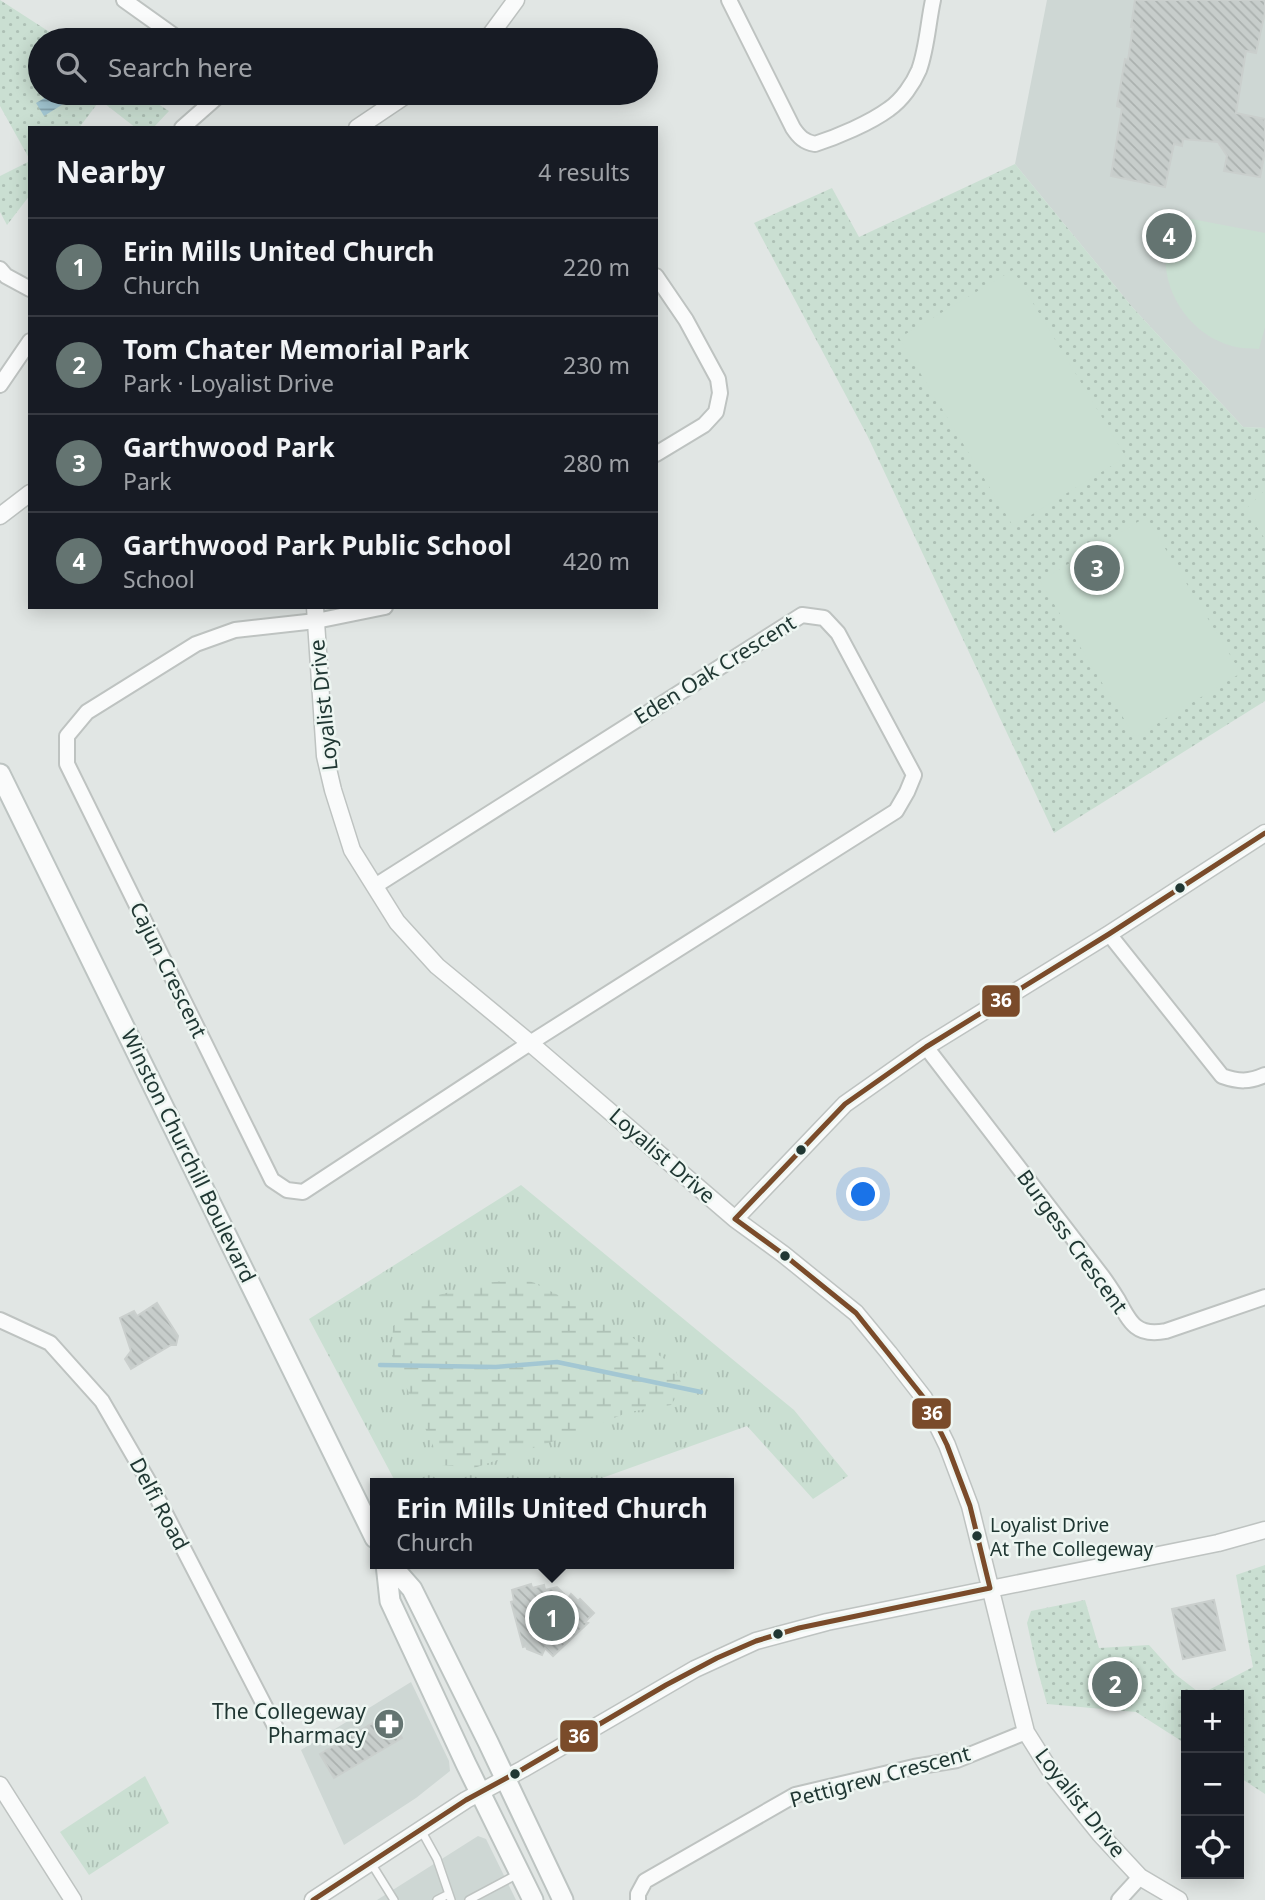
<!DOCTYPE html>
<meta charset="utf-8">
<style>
body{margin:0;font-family:"Noto Sans",sans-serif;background:#20242c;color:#f1f3f6}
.controls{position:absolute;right:21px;bottom:21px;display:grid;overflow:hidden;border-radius:0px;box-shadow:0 4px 18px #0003}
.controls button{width:63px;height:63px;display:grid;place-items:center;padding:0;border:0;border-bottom:2px solid #363941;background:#171b24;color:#f1f3f6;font:35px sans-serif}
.you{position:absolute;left:864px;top:1195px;width:24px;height:24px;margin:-18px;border:5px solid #fff;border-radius:50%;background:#1a73e8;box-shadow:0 0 0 10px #1a73e833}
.badge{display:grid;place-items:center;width:46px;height:46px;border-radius:50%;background:#647471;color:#fff;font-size:23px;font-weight:700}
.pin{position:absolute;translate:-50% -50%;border:4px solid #fff;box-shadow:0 2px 7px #0006}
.popup{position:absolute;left:370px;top:1478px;width:364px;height:91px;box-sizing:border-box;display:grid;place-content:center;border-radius:0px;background:#171b24;filter:drop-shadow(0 2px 5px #0005);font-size:23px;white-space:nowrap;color:#9ea1a6}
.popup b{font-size:26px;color:#f1f3f6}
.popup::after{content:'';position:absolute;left:50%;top:100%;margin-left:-14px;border:14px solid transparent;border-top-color:#171b24}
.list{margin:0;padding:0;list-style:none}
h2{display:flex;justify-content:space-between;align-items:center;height:91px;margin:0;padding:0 28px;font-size:30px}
h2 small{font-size:23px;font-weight:400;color:#9ea1a6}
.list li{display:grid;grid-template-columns:46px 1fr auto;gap:21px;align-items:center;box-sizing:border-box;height:98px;padding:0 28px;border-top:2px solid #363941}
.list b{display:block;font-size:26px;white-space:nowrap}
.list p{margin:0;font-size:23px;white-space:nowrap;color:#9ea1a6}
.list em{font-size:23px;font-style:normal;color:#9ea1a6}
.icon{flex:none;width:38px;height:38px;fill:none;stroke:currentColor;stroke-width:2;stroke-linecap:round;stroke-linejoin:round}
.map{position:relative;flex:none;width:1265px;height:1900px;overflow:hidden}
.search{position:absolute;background:#171b24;box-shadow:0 4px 18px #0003;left:28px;top:28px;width:630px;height:77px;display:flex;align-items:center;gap:18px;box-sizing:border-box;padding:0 24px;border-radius:38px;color:#9ea1a6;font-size:26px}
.panel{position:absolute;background:#171b24;box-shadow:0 4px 18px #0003;left:28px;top:126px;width:630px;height:483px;border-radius:0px}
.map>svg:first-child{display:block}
.built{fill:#ced7d4}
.grass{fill:url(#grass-tufts)}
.wetland{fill:url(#wetland-marsh)}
.park{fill:url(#park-dots)}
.pitch{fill:#cadfd2}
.water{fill:url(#water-rules)}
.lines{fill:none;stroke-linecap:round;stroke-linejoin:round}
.stream{stroke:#a3c7d3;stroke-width:4.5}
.building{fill:url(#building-back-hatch);stroke:#cacfcd;stroke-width:2}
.service-casing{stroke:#bec3c1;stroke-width:10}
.minor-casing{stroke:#bec3c1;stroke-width:18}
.tertiary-casing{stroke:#bec3c1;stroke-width:19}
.secondary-casing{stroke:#bdc4c2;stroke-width:23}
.service{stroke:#fafbfb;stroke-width:7}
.minor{stroke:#fafbfb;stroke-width:14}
.tertiary{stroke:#fafbfb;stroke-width:16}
.secondary{stroke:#fafbfb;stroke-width:19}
.bus-1-casing{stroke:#eef6f2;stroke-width:10}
.bus-1{stroke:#7a4b2a;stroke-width:5}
.bus-dot{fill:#203733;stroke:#eef6f2;stroke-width:2.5}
.labels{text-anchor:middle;stroke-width:5;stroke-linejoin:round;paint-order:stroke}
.bus-label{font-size:19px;fill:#203733;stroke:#eef6f2;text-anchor:start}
.street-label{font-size:21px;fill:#203733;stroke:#eef6f2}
.poi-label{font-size:21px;fill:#203733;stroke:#eef6f2;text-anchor:end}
.line-badge{stroke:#eef6f2;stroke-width:2.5}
.badge-label{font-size:19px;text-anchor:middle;font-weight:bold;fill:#fff}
</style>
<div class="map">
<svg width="1265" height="1900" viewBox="0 0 1265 1900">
<defs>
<pattern id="grass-tufts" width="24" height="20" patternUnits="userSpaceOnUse" patternTransform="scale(1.75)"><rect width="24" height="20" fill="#cadfd2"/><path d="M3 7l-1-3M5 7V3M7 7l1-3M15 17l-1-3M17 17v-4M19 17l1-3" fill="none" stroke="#adc0b5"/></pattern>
<pattern id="wetland-marsh" width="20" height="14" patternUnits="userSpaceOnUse" patternTransform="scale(1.75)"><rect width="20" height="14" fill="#cadfd2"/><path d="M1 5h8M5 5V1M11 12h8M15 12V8" fill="none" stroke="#adc0b5"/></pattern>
<pattern id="park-dots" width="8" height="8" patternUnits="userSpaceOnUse" patternTransform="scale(1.75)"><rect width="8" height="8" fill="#cadfd2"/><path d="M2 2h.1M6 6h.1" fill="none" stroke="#adc0b5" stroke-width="1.8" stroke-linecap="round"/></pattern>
<pattern id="water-rules" width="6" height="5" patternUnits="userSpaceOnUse" patternTransform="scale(1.75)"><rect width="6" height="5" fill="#a3c7d3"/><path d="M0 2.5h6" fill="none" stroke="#84a2ac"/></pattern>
<pattern id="building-back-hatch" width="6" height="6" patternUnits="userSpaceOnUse" patternTransform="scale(1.75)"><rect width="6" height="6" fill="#c7cdcb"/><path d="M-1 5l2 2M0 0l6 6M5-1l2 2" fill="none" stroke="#abb1af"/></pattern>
</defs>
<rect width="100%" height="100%" fill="#e1e6e4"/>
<path class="built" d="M1047 0H1265V428L1243 427 1133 308 1015 164Z
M411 1682 449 1761 450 1771 416 1798 344 1845 301 1750Z
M478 1836 486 1839 516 1900H377Z"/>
<path class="grass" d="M521 1185 794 1410 848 1476 813 1499 747 1426 588 1483H396L309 1319Z
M145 1776 169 1823 89 1875 60 1832Z"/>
<path class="wetland" d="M526 1279 562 1297 633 1338 672 1364 683 1386 671 1405 629 1412 563 1438 474 1468 442 1465 392 1356 393 1326 427 1298 484 1283Z"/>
<path class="park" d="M0 0 62 40H40V93H141L169 111 153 128H136L100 100 79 128H30V160L0 106Z
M30 161V195L7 225 0 212V176Z
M1015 164 1133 308 1243 427 1265 428V701L1054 833 867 435 754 223 832 188 859 237Z
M1265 1565V1794L1239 1777V1695H1186V1744L1136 1712 1047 1704 1036 1664 1027 1623 1031 1611 1085 1600 1099 1648 1149 1645 1175 1674 1201 1694 1253 1667 1236 1575Z"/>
<path class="pitch" d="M1176 216 1265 233V327L1259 349C1251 348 1241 349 1232 346 1188 334 1158 287 1167 242 1169 233 1173 224 1176 216Z
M1013 270 1126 457 1013 526 899 338Z
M1265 490V539L1245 510Z
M1146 517 1241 673 1135 737 1040 581Z"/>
<path class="water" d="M53 93H63L68 101 44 116 36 103Z"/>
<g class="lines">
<path class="stream" d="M380 1365 496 1367 557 1362 701 1392"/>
</g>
<path class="building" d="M1135 0H1265V12L1256 53 1246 51 1236 113 1265 119V151L1260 177 1224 171 1227 156 1218 142 1183 139 1182 146 1174 144 1165 187 1111 176 1122 108 1117 106 1125 59 1128 60 1133 27H1131Z
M157 1303 178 1336 176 1345H171L131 1369 125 1359 131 1351 120 1318 134 1311 137 1316Z
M531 1584 532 1588 544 1585 545 1590 557 1587 568 1598 571 1594 578 1601 580 1599 594 1613 585 1622 588 1623 553 1656 545 1648 542 1655 527 1649 526 1646 523 1647 511 1602 514 1601 512 1590Z
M1214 1600 1225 1650 1183 1659 1172 1609Z
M388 1714 402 1738 334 1778 320 1754Z"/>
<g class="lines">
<g class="service-casing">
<path id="service" d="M421 1830 437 1859 451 1900
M371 1863 394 1900
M437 1900 449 1894
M469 1900 518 1874"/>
</g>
<g class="minor-casing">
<path id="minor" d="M124 0 180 40
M729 0 793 128C799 137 804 142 815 144 837 137 870 123 889 109 902 100 913 84 919 70 927 48 928 23 933 0
M182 128 216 98 219 93
M0 269 6 276 30 289
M656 276 686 320 718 379 720 393 716 412 704 425 656 454
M0 385 30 341
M375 886 802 615 824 618 838 633 914 775 907 792 896 811 530 1043 303 1192 287 1190 272 1180 67 764V736L87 712 196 644 235 630 316 621 385 607
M1109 934 1222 1076C1239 1082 1249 1082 1265 1075
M926 1047 1102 1276C1108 1284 1113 1292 1118 1300 1130 1323 1137 1337 1166 1331L1265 1297
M0 1320 50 1343 102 1401 150 1484 275 1726
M638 1900V1894L645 1881 795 1795 914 1767 957 1760 1026 1732
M1119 1900 1140 1877"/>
</g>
<g class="tertiary-casing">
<path id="tertiary" d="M483 40 491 34 516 0
M357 128 409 93
M0 516 30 493
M315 607 325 756 333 790 352 850 397 922 437 966 530 1043 735 1219 783 1254 856 1313 889 1353 924 1398 947 1445 970 1506 1026 1732 1055 1778 1100 1834 1140 1877 1179 1900
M735 1219 845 1104 926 1047 1109 934 1265 833
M0 1785 73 1900
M313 1900 466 1800 523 1769 695 1669 756 1641 827 1622 1218 1543 1265 1530"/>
</g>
<g class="secondary-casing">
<path id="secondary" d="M0 774 375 1538
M386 1564 390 1601 466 1764 533 1900
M390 1564 412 1589 488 1742 563 1900"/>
</g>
<use href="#service" class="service"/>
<use href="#minor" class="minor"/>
<use href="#tertiary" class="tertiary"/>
<use href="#secondary" class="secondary"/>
<g class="bus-1-casing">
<path id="bus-1" d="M313 1900 466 1800 523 1769 666 1685 717 1658 756 1641 799 1628 990 1588 970 1506 947 1445 924 1398 856 1313 783 1254 735 1219 845 1104 926 1047 1109 934 1265 833"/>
</g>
<use href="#bus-1" class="bus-1"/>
</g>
<defs>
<g id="pharmacy-disc" transform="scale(1.575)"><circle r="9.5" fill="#647471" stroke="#eef6f2"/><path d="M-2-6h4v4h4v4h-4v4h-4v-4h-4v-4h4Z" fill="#fff"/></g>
</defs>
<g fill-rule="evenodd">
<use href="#pharmacy-disc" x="389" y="1724"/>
</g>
<g class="bus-dot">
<circle cx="1180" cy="888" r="6"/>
<circle cx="801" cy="1150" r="6"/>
<circle cx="785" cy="1256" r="6"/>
<circle cx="977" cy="1536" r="6"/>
<circle cx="778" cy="1634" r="6"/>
<circle cx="515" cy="1774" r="6"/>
</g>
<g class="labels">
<g class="bus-label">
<text x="990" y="1532">Loyalist Drive<tspan x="990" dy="24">At The Collegeway</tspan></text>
</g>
<g class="street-label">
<text transform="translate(715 670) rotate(-32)" y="7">Eden Oak Crescent</text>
<text transform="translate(324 705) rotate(-96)" y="7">Loyalist Drive</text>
<text transform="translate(168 970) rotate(64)" y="7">Cajun Crescent</text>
<text transform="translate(188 1156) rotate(64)" y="7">Winston Churchill Boulevard</text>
<text transform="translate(662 1156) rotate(41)" y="7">Loyalist Drive</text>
<text transform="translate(1072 1242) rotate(54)" y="7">Burgess Crescent</text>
<text transform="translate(159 1504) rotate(62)" y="7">Delfi Road</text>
<text transform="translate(880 1777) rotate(-15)" y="7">Pettigrew Crescent</text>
<text transform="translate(1080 1803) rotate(52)" y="7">Loyalist Drive</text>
</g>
<g class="poi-label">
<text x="366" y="1719">The Collegeway<tspan x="366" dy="24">Pharmacy</tspan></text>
</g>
</g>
<g class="line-badge">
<rect x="981" y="984" width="40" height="34" rx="7" fill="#7a4b2a"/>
<rect x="911" y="1397" width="41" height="33" rx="7" fill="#7a4b2a"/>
<rect x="559" y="1719" width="40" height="34" rx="7" fill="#7a4b2a"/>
</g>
<g class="badge-label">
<text x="1001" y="1007">36</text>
<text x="932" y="1420">36</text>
<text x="579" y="1743">36</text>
</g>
</svg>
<div class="controls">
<button>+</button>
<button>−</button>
<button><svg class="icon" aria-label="locate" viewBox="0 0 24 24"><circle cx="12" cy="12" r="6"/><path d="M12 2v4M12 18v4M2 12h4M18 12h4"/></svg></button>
</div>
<div class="you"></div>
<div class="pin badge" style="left:552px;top:1618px">1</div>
<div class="popup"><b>Erin Mills United Church</b>Church</div>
<div class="pin badge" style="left:1115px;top:1684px">2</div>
<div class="pin badge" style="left:1097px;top:568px">3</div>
<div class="pin badge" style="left:1169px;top:236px">4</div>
<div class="search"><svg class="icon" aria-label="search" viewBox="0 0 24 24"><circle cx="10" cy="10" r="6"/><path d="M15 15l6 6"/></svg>Search here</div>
<section class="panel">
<h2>Nearby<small>4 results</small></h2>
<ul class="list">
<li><span class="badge">1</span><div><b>Erin Mills United Church</b><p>Church</p></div><em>220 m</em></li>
<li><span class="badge">2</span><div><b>Tom Chater Memorial Park</b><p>Park · Loyalist Drive</p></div><em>230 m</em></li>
<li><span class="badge">3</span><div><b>Garthwood Park</b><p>Park</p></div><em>280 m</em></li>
<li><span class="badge">4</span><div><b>Garthwood Park Public School</b><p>School</p></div><em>420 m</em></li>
</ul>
</section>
</div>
